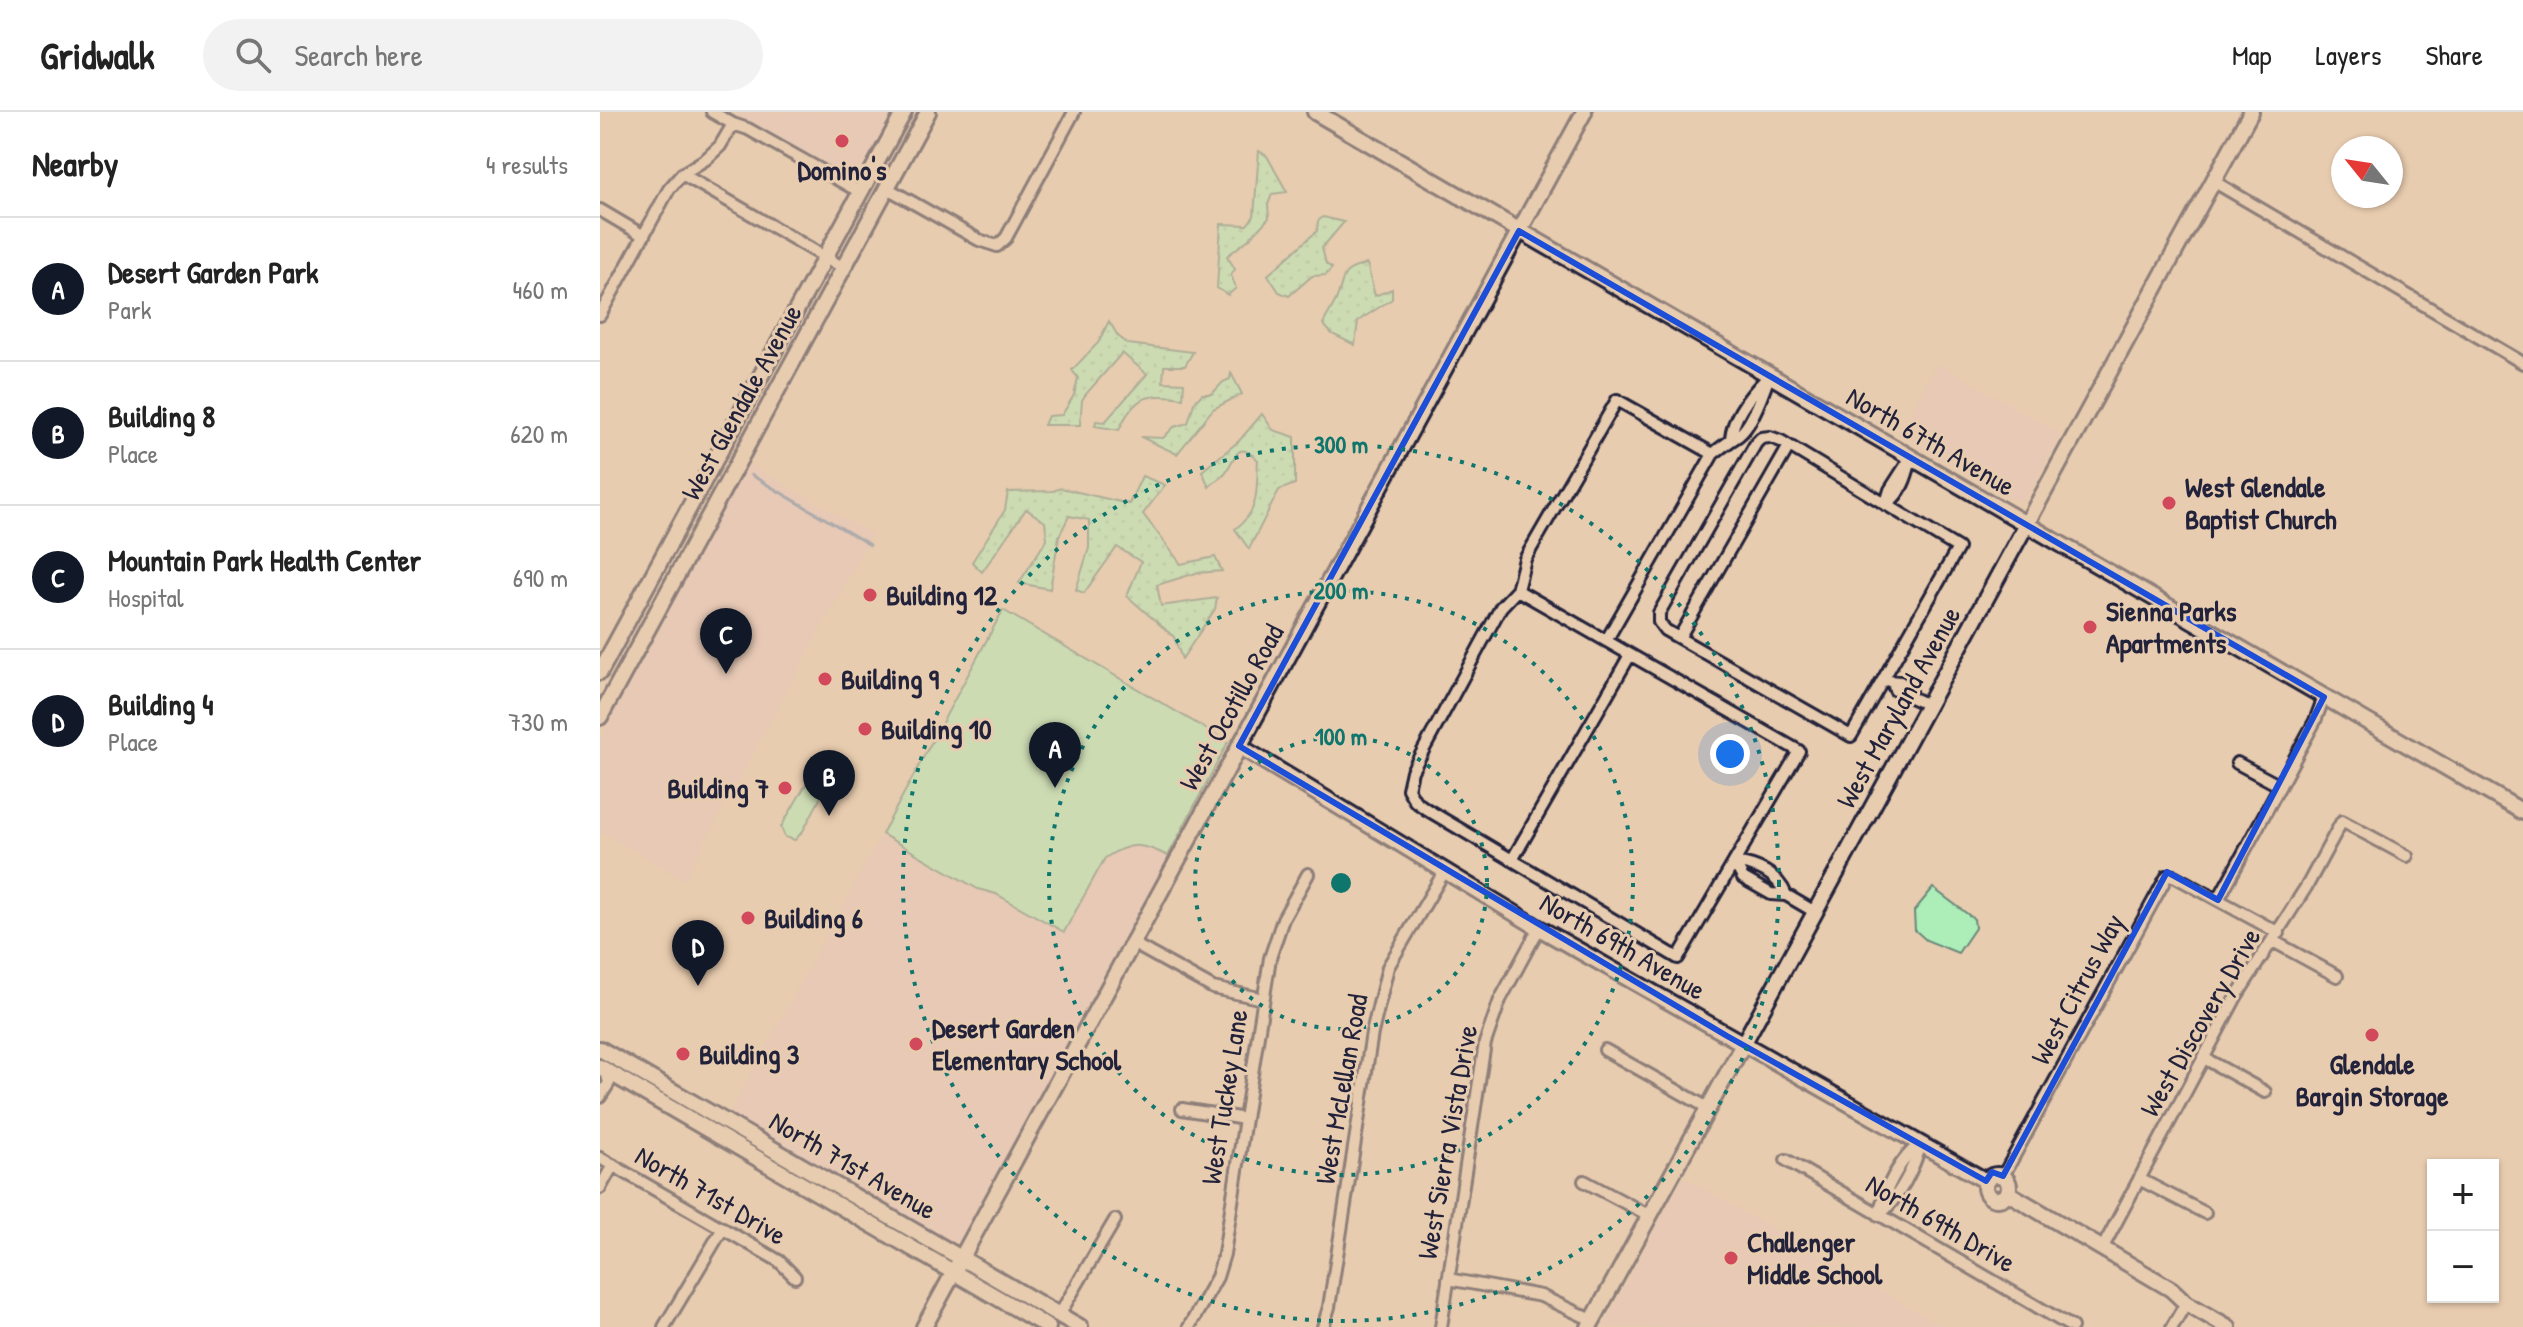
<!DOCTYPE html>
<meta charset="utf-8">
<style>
body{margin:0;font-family:"Patrick Hand",sans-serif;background:#f2f2f2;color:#222}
.controls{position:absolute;right:24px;bottom:24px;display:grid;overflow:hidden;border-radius:0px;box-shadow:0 2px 6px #0004}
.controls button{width:72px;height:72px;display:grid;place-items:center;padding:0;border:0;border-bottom:2px solid #e0e0e0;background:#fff;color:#222;font:40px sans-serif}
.compass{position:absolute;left:1731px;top:24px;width:72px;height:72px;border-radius:50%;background:#fff;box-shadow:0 2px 6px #0004;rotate:300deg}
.you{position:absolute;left:1130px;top:642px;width:28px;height:28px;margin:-20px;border:6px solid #fff;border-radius:50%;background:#1a73e8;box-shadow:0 0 0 12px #1a73e833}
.badge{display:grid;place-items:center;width:52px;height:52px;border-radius:50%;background:#111827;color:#fff;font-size:26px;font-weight:700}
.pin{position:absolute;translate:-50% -66px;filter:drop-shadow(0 2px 4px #0008)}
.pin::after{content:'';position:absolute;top:42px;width:28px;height:24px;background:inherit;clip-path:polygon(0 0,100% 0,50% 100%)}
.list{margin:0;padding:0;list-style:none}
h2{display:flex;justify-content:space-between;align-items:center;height:104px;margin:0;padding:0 32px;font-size:34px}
h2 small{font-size:26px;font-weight:400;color:#767676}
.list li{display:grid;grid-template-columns:52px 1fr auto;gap:24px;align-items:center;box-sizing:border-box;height:144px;padding:0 32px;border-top:2px solid #e0e0e0}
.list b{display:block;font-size:30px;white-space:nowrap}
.list p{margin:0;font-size:26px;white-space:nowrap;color:#767676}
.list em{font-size:26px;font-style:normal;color:#767676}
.icon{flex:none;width:44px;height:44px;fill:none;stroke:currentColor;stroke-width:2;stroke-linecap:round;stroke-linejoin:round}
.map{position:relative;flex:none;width:1923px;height:1215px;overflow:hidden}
header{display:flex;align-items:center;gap:48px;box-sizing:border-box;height:112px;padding:0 40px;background:#fff;border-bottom:2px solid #e0e0e0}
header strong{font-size:38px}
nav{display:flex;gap:44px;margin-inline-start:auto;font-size:28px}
.search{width:560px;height:72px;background:#f2f2f2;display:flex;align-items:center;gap:20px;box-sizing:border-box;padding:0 28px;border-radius:44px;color:#767676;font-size:30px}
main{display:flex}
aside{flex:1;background:#fff}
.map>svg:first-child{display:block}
.built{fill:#e6c6bd}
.grass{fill:url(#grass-dots);stroke:#68887a;stroke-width:2}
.park{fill:#adeeb8;stroke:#68887a;stroke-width:2}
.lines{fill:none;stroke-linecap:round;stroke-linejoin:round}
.stream{stroke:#6782a6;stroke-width:3}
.street-casing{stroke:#22223b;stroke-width:16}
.secondary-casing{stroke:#22223b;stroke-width:20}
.street{stroke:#e8ccaf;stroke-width:10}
.secondary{stroke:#e8ccaf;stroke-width:14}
.marked{fill:none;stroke:#1d4ed8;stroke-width:6;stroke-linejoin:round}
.ring{fill:none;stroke:#0f766e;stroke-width:4;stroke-dasharray:4 8}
.poi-dot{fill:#d1495b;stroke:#e8ccaf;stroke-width:3}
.labels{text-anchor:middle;stroke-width:6;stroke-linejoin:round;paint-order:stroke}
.poi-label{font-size:28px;font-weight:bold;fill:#22223b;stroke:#e8ccaf;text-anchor:start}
.street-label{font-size:28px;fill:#22223b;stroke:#e8ccaf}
.centre{fill:#0f766e;stroke:#e8ccaf;stroke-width:4}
.ring-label{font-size:24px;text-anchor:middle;font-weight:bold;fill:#0f766e;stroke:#e8ccaf;stroke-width:6;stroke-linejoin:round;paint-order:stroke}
</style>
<header>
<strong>Gridwalk</strong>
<div class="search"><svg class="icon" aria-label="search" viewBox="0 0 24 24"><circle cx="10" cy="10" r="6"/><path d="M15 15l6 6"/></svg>Search here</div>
<nav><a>Map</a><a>Layers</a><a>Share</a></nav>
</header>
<main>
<aside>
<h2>Nearby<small>4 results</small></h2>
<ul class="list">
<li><span class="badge">A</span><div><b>Desert Garden Park</b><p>Park</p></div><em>460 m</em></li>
<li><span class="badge">B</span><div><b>Building 8</b><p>Place</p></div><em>620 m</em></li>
<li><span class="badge">C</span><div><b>Mountain Park Health Center</b><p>Hospital</p></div><em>690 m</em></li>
<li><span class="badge">D</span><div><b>Building 4</b><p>Place</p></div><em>730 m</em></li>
</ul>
</aside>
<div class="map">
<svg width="1923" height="1215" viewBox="0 0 1923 1215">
<defs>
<pattern id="grass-dots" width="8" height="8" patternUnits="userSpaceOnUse" patternTransform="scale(2)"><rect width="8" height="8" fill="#adeeb8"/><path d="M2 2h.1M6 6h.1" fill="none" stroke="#95cc9f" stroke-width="1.8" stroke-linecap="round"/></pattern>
</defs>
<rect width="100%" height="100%" fill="#e8ccaf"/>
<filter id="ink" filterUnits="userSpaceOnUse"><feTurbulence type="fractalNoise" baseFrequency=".0125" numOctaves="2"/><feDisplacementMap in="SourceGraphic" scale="16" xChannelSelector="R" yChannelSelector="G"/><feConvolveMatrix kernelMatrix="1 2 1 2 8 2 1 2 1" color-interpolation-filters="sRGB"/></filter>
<g filter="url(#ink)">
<path class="built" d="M133 0H295L262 61 251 67Z
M1338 251 1461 322 1428 383 1422 388 1410 387 1298 322Z
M148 352 272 422 84 768 0 719V627Z
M282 722 378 777 395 782 464 820 505 747 514 740 541 732 568 744 360 1127 351 1132 128 1004Z
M1083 1065 1104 1077 1343 1215H1003Z"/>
<path class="grass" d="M659 39 667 44 687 80 672 82 668 93 669 106 649 127 627 144 635 157 631 163 636 176 628 183 617 176 621 112 647 113 654 104Z
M723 105 744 110 722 136 726 152 732 156 726 163 712 164 689 184 679 180 668 163 717 119 718 109Z
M767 152 775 184 792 177V187L758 209 755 233 732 222 723 212C727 204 732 196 736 188 746 164 738 159 767 152Z
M509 209 518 224 528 232 593 240 585 254H564L563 270 584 271 583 286C548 280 534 284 519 318L495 314 496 309 505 310 547 262 522 241 486 282 482 288 480 313H444L448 304 462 303 474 283 478 266 472 258 498 231Z
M631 261 642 282 613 297 577 342 541 325 563 326 574 315 588 311 594 291 602 282H612L623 270 630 267Z
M662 302 673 318 695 325V372L679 378 649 437 635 417C661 398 656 377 658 348 636 326 636 347 625 361 620 366 614 370 609 375L602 359 639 329Z
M542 364 565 373 543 402 581 452 615 445 622 459 596 461 557 473 561 494 617 486 615 497 582 547 574 525 527 484 541 450 517 435 484 481 476 478 489 436V408L469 404 459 424 450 477 419 471 447 427 445 410 426 397 382 460 372 450 405 398 408 380 453 379 461 376 529 392Z"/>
<path class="park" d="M403 498 628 630 568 744C542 731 531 729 505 746L464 820 396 782 378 777 282 722Z
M221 652 233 662 203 719 195 728 185 725 181 715 215 657Z
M1333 776 1374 807 1375 816 1358 841 1326 828 1315 818 1314 799Z"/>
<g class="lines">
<path class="stream" d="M151 363 270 433"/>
<g class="street-casing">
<path id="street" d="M112 0 133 12 148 17 260 80
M82 62 244 156
M1613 69 1923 251
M287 76 379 128 397 134 406 126 474 0
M0 98 44 124
M0 203 69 77 82 62 106 47 120 34 133 12
M1170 325 1181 329 1358 436 1251 624 1065 518 1059 510V501L1156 331 1161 326Z
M1131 326C1133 304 1151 282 1166 267
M1286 391 1290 378 1306 353
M1286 393C1302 380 1306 367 1311 347
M917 478 1199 639 1078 846 826 697 815 689 808 677 812 659 901 495Z
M917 478 925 447 1017 288 1113 342
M1079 526 1189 334
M1006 529 1113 342C1121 335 1130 329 1139 323 1152 313 1164 279 1169 264
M1289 569 1300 570 1309 576 1311 583
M1293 571 1295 578 1328 593
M1637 651 1680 674
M912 748 1030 543
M1134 750 1143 766 1171 782 1186 783 1215 800
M1134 750C1157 753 1177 761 1186 783
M1618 788 1715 609 1724 585
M1673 829 1737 864
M532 831 613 876 663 887
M1005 938 1108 996
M1604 946 1665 980
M0 985 9 971 6 959
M582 997 645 1007
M0 1046 179 1149 195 1165
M1186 1048 1472 1215
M1403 1064 1567 764H1574L1679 821
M1539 1067 1605 1101
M984 1069 1050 1104
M0 1076 13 1053
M1279 1103C1284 1078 1300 1046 1321 1031
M1279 1103C1299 1086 1314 1056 1321 1031
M1502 1137 1636 885 1708 772 1742 709 1807 744
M848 1167 941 1184 992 1208
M459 1203 515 1108
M64 1215 123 1116
M589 1215 617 1165 624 1142 670 846 683 807 708 762
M723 1215 729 1195 772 921 788 855 844 760
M841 1215 885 931 900 888 939 816
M1572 1215 1586 1191"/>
</g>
<g class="secondary-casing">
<path id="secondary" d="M715 0 1923 700
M0 560 304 0
M0 605 328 0
M639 634 939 816 1386 1069
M0 937 480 1215
M0 955 448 1215
M1385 1075a12 12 0 1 1 24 0a12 12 0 1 1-24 0Z
M1408 1081 1571 1177 1586 1191 1628 1215
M324 1215 984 0
M989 1215 1651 0"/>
</g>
<use href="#street" class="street"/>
<use href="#secondary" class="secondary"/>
</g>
</g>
<path d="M0 0H1923V1215H0ZM919 119 1724 585 1618 788 1567 760 1403 1064 1392 1060 1386 1069 1127 924 639 634Z" fill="#e8ccaf" fill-opacity=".55" fill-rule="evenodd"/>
<path class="marked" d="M919 119 1724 585 1618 788 1567 760 1403 1064 1392 1060 1386 1069 1127 924 639 634Z"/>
<g class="ring">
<circle cx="741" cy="771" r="146"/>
<circle cx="741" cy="771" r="292"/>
<circle cx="741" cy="771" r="438"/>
</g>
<g class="poi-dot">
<circle cx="242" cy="29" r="8"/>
<circle cx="1569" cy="391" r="8"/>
<circle cx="270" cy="483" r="8"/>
<circle cx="1490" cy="515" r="8"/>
<circle cx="225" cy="567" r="8"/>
<circle cx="265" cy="617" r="8"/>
<circle cx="185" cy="676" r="8"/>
<circle cx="148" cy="806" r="8"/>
<circle cx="1772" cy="923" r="8"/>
<circle cx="316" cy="932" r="8"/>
<circle cx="83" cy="942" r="8"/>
<circle cx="1131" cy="1146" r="8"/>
</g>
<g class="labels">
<g class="poi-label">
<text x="242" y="68" text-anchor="middle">Domino's</text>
<text x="1585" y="385">West Glendale<tspan x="1585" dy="32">Baptist Church</tspan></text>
<text x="286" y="493">Building 12</text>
<text x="1506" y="509">Sienna Parks<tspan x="1506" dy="32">Apartments</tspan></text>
<text x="241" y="577">Building 9</text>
<text x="281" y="627">Building 10</text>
<text x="169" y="686" text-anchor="end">Building 7</text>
<text x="164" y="816">Building 6</text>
<text x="332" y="926">Desert Garden<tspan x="332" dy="32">Elementary School</tspan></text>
<text x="99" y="952">Building 3</text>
<text x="1772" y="962" text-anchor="middle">Glendale<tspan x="1772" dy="32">Bargin Storage</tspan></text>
<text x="1147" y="1140">Challenger<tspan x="1147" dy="32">Middle School</tspan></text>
</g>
<g class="street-label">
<text transform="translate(141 290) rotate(-61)" y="10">West Glendale Avenue</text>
<text transform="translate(1331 329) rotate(30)" y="10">North 67th Avenue</text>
<text transform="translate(631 595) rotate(-61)" y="10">West Ocotillo Road</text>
<text transform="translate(1298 595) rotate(-61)" y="10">West Maryland Avenue</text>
<text transform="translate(1023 834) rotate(30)" y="10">North 69th Avenue</text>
<text transform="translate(1477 877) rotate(-62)" y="10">West Citrus Way</text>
<text transform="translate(1600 910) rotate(-60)" y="10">West Discovery Drive</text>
<text transform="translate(741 977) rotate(-80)" y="10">West McLellan Road</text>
<text transform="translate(624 985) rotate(-81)" y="10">West Tuckey Lane</text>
<text transform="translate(847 1030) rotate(-80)" y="10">West Sierra Vista Drive</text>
<text transform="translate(253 1053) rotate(30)" y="10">North 71st Avenue</text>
<text transform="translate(111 1083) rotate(30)" y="10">North 71st Drive</text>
<text transform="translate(1341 1111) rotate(30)" y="10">North 69th Drive</text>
</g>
</g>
<circle cx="741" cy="771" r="12" class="centre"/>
<g class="ring-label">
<text x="741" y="341">300 m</text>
<text x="741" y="487">200 m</text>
<text x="741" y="633">100 m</text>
</g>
</svg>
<div class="controls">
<button>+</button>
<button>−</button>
</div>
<svg class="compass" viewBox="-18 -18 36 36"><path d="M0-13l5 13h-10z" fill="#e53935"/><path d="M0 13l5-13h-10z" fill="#767676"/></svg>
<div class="you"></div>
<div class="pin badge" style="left:455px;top:676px">A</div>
<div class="pin badge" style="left:229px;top:704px">B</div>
<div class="pin badge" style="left:126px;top:562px">C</div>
<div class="pin badge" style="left:98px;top:874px">D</div>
</div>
</main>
